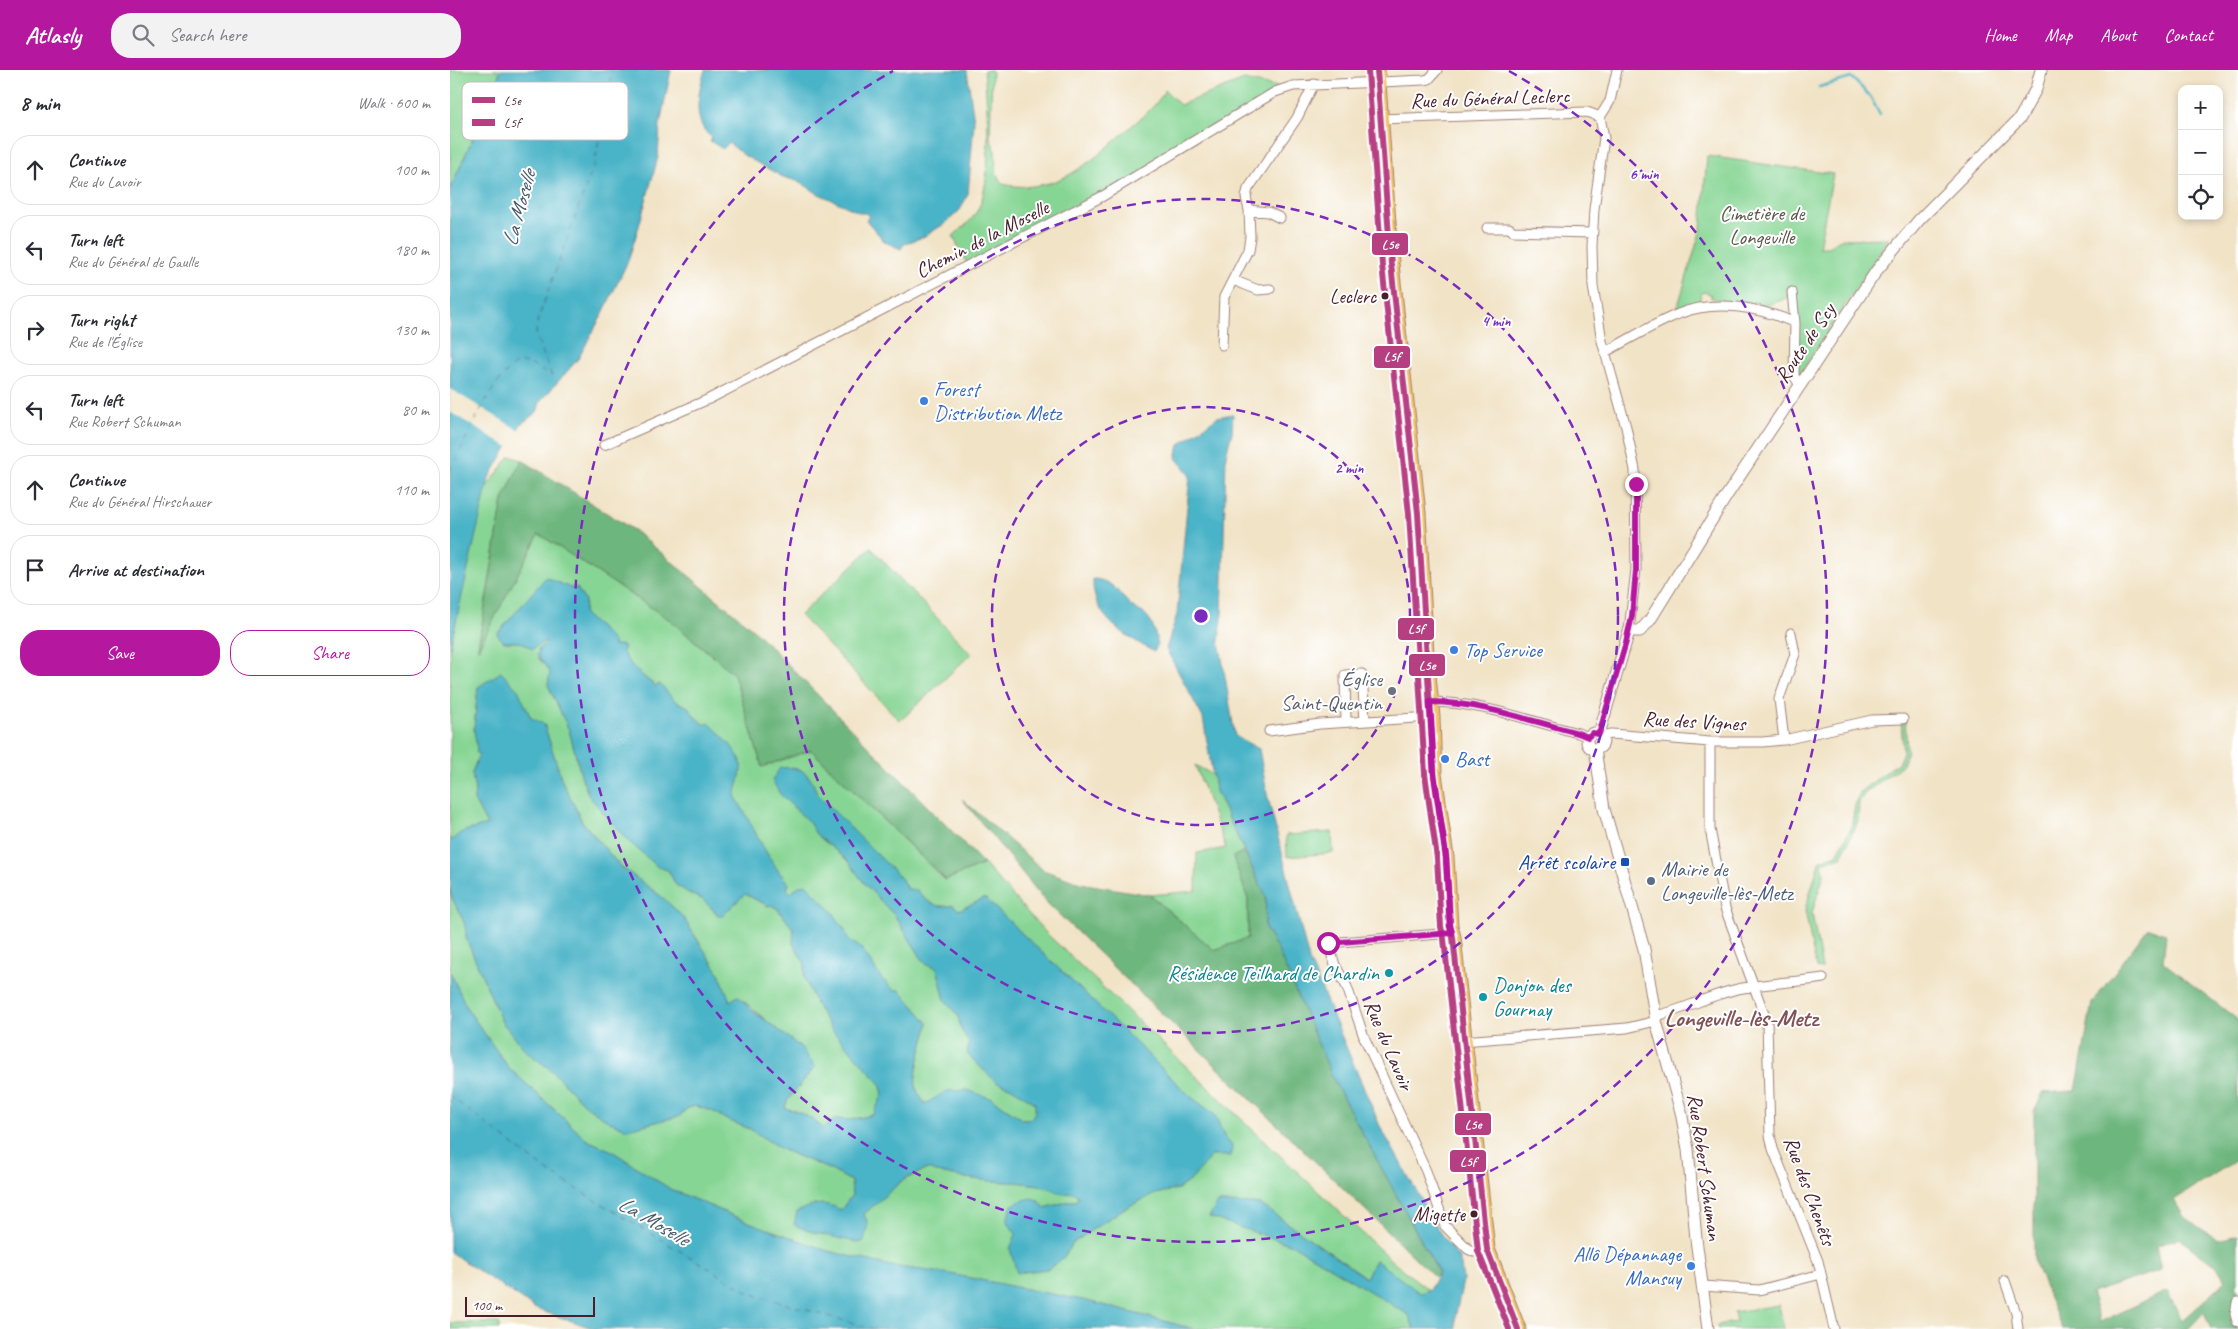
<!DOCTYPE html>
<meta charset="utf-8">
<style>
body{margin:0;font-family:Caveat,sans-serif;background:#f2f2f3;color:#2b2b33}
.controls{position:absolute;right:15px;top:15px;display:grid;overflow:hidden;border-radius:10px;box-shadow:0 2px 8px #0003}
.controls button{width:45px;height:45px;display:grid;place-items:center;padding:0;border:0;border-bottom:1px solid #e1e1e2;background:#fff;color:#2b2b33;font:25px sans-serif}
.scale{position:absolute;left:15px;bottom:12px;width:130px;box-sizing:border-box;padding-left:5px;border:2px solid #4a1f2b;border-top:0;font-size:14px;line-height:18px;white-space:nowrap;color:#4a1f2b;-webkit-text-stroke:4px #fff;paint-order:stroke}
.stop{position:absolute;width:15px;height:15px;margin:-11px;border:4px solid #b5179e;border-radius:50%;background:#fff}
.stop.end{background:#b5179e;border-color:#fff;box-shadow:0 1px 5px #0008}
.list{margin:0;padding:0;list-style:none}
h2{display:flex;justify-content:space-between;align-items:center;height:65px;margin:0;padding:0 20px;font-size:21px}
h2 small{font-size:16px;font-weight:400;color:#7c7c81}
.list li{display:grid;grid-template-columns:32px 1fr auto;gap:15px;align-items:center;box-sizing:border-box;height:70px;margin:0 10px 10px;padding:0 10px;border:1px solid #e1e1e2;border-radius:20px}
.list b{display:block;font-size:19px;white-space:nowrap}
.list p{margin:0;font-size:16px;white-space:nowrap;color:#7c7c81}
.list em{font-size:16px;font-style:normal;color:#7c7c81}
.actions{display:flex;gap:10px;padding:15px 20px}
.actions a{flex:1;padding:11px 0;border:1px solid #b5179e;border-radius:20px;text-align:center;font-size:18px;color:#b5179e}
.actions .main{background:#b5179e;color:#fff}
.icon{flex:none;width:28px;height:28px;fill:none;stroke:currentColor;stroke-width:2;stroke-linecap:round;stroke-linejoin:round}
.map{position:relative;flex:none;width:1788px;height:1259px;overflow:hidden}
header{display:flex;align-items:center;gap:30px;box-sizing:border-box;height:70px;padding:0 25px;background:#b5179e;color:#fff}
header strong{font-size:24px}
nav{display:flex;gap:28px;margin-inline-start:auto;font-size:18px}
.search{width:350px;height:45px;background:#f2f2f3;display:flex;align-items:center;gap:12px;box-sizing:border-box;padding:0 18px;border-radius:20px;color:#7c7c81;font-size:19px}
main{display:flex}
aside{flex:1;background:#fff}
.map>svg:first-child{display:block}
.green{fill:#87d594;stroke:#687a60}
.forest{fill:#6db67e;stroke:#5c6a54;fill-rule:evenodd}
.water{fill:#49b3c7;stroke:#4a6979}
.pier{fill:#f1e3c6}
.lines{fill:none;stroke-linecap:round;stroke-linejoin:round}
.stream{stroke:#49b3c7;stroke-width:2.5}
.ferry{stroke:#4a5a69;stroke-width:1;stroke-dasharray:6 5;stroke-linecap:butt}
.minor-casing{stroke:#9e8178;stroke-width:11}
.tertiary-casing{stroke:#9e8178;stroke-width:13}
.primary-casing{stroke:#9e8178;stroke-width:17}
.minor{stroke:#fff;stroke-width:9}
.tertiary{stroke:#fff;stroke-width:11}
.primary{stroke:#f1c36a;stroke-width:15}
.bus-1-casing{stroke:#fff;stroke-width:10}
.bus-2-casing{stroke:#fff;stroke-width:10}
.bus-1{stroke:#b63f82;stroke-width:6}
.bus-2{stroke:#b63f82;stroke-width:6}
.route{stroke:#b5179e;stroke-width:6}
.ring{fill:none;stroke:#7b2cbf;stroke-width:2.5;stroke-dasharray:9 6}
.bus-dot{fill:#4a1f2b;stroke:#fff;stroke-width:2}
.shop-dot{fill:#3f7fe0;stroke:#fff;stroke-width:2}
.worship-dot{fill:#6b7280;stroke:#fff;stroke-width:2}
.transit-dot{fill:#1a4fb4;stroke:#fff;stroke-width:2}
.service-dot{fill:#5c6f8a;stroke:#fff;stroke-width:2}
.culture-dot{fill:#0f9aa8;stroke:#fff;stroke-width:2}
.labels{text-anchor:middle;stroke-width:4;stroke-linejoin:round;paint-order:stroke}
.bus-label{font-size:20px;fill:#4a1f2b;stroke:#fff;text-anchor:end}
.street-label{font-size:21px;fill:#4a1f2b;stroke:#fff}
.park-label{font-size:21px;fill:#5c564a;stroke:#fff}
.shop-label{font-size:21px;fill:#366cbe;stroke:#fff;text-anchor:start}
.worship-label{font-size:21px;fill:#5b616d;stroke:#fff;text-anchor:end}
.transit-label{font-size:21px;fill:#164399;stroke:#fff;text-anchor:end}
.service-label{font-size:21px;fill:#4e5e75;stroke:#fff;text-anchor:start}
.culture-label{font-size:21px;fill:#0d838f;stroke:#fff;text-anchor:end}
.water-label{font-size:22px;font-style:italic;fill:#4a5a69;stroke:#fff}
.quarter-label{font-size:24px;font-weight:bold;fill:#815256;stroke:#fff}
.key{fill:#fff;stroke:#c9bcbf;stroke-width:1}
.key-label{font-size:14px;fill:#4a1f2b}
.centre{fill:#7b2cbf;stroke:#fff;stroke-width:2.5}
.ring-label{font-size:15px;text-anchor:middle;font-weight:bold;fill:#7b2cbf;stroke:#fff;stroke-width:4;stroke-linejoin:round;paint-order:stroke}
.line-badge{stroke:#fff;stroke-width:2}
.badge-label{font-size:14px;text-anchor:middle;font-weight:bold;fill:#fff}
</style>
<header>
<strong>Atlasly</strong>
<div class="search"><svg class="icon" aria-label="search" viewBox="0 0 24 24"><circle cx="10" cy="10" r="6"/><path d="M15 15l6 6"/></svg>Search here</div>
<nav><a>Home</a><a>Map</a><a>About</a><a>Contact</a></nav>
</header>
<main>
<aside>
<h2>8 min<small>Walk · 600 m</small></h2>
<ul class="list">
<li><svg class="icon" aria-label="ahead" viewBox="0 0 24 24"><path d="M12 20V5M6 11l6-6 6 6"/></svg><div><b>Continue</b><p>Rue du Lavoir</p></div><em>100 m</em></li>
<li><svg class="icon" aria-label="left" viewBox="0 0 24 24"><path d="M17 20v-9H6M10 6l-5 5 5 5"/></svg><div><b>Turn left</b><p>Rue du Général de Gaulle</p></div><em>180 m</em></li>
<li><svg class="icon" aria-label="right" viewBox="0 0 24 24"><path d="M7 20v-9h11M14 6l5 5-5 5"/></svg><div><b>Turn right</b><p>Rue de l'Église</p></div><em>130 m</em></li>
<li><svg class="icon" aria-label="left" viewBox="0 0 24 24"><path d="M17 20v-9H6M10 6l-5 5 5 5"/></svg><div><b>Turn left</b><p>Rue Robert Schuman</p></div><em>80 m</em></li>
<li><svg class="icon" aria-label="ahead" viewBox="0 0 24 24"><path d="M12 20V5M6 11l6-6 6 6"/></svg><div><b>Continue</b><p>Rue du Général Hirschauer</p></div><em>110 m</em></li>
<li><svg class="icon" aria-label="arrive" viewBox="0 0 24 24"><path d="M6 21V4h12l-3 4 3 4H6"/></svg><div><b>Arrive at destination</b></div></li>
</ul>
<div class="actions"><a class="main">Save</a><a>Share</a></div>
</aside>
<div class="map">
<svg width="1788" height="1259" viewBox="0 0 1788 1259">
<rect width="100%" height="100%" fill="#fff"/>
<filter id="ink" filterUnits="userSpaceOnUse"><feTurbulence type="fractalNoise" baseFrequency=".02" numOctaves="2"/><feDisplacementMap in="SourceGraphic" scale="10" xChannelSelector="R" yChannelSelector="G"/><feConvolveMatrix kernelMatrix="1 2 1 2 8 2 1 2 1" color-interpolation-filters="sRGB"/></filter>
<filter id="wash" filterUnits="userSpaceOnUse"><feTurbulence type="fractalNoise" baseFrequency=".0096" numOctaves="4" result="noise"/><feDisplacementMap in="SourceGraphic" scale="20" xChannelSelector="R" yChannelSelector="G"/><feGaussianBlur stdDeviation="1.12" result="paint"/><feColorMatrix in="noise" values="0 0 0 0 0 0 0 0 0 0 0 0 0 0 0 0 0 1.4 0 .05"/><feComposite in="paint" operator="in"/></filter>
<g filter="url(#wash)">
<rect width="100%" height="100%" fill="#f1e3c6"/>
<path class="green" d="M0 0H50L45 19 0 119Z
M534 0H542L540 67 545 81 546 103 552 114C606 126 638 94 676 61 692 46 704 40 715 20L730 35 794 10 833 18 653 126 518 195 503 166C512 158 521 152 527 141 544 112 537 35 534 0Z
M1257 86 1383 104 1369 177H1378L1390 169 1439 168 1350 304 1347 302V221L1338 223V227C1314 241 1288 235 1261 228L1260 224 1254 222 1252 223 1249 232 1227 239 1251 159Z
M60 386 72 390 53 430 28 577 89 464 220 550 284 604 312 697 361 680 495 810 534 794 596 863 805 1062 944 1193 979 1220 970 1224 925 1190 916 1208 810 1134 768 1133 759 1147 843 1175 959 1245 964 1259H744L637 1231 500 1204 441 1196 378 1181 293 1150 220 1119 162 1081 137 1070 58 997 18 940 0 902V821L7 839 16 855V868L52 952 77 982 100 999 135 1035 160 1052 177 1059 230 1046 237 1038 246 1036 264 1041 275 1049 300 1059 331 1079 381 1100 401 1111 402 1125 391 1140 347 1142 413 1144 453 1110 477 1099C498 1106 520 1109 542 1111 567 1113 590 1111 612 1124L623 1122 629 1127 626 1131H620L595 1138 587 1129 613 1188 624 1172 673 1139 705 1124 728 1119 742 1109 761 1086 782 1076 774 1066 765 1045 740 1026 535 829 509 840 503 835C487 839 477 833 467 820L457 819 451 808 367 724C361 706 359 704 342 697L330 724 359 752 366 764 397 790 415 814 445 846 474 892 487 898 495 930 508 946 511 959 546 1012 562 1018 585 1033 586 1042 581 1049H572L541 1028 484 1029 476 1034C473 1030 468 1025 467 1020 461 1007 476 969 478 953L450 920H444L431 908 412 879 398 869 349 816 341 823 337 819 339 814C316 789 303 755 285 726L290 705 291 691 276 670 245 647 238 637 225 631 210 614 206 616C198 610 190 604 183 597 176 589 172 581 164 576V573C155 561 144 554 134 544L135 531 127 518H121L96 508 47 564 54 572H71L77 575 96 571 98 572 89 581 88 588 101 602 98 615 119 660 132 708 139 726 176 768 208 797 218 800 226 815 242 825 252 829 270 847 295 824 318 836 321 835 327 838 344 860 343 873 355 894 354 907 366 934 381 959 430 1013 433 1024 423 1045 400 1050 385 1049 373 1059C363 1047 351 1043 335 1038L337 1031 365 997 334 966 288 926 280 932 269 903 232 846 212 827 170 796 132 751 112 711 94 654 81 648 68 620 28 617 24 658 29 684 22 703 25 720 24 730 37 755 12 762 0 771V577L36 418Z
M421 478 521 584 450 651 350 545Z
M1451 648H1455L1457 682 1452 695 1415 723 1409 732 1408 750 1404 760 1391 787 1372 793 1374 804 1362 843 1372 899 1366 898 1355 840 1369 793 1370 790 1387 784 1401 758 1406 731 1411 721 1449 692 1453 682Z
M745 695 763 705 765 719 794 781 783 787 798 829V868L764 880 700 825 746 821 747 783 776 778Z
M882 762 883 783 837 787 836 765Z
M1329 1235 1334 1259H1268L1267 1255 1286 1252 1284 1242Z
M0 1253H49V1259H0Z"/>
<path class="forest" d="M72 390 185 461 305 561 534 794 496 810 361 680 312 697 284 604 220 550 89 464 28 579 53 430Z
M512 729 593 800 630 813 700 825 764 880 798 868V829L783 787 794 781 816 827 815 858 827 878 885 1013 989 1203 985 1207 597 833Z
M1698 858 1716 864 1713 892 1788 950V1089L1724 1130 1734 1147 1768 1170 1788 1165V1213L1785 1216 1788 1220V1259H1761L1754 1242 1738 1259H1612L1584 1191V1042L1593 1023 1626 1021 1642 933ZM1728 1168 1767 1197 1776 1211 1732 1250 1717 1221 1650 1252 1641 1223 1711 1200 1706 1176Z"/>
<path class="water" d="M50 0H221L210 54 208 87 189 156 178 191 153 243 128 289 90 332 87 342 71 354 39 408 0 577V119L45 19Z
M255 0H517L524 52 518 124 510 140 496 153 473 167 454 174 451 179 435 172 416 150 419 146 415 143H411L367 123 350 112 333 107 295 86 279 73 273 79 260 71 262 68C241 52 248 22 255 0Z
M783 344 782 363 776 384 772 549 769 571 785 666 809 679 817 724 859 890 930 1056 990 1163 1008 1187 1011 1195 1013 1211 1005 1248 1006 1259H964L959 1245 843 1175 759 1147 768 1133 810 1134 916 1208 925 1190 970 1223 979 1220 989 1203 885 1013 827 878 815 858 816 827 765 719 753 648 716 579 727 544 740 405 726 388 729 375 767 347Z
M96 507 120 518H127L135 531 134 544C144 554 155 561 164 573V576L170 575 174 577 172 581C179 596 193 606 205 616L210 614 225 631 238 637 245 647 254 655 259 653C269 663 284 676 290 690 294 700 287 716 285 726 303 755 316 789 339 814L337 819 341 823 349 816 356 814 382 841 395 860 398 869 412 879 431 908 444 920H450L478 953C476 969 461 1007 467 1020 468 1025 473 1030 475 1034L497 1021 516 1020 541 1028 572 1049H581L585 1042V1033L562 1018 546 1012 517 984 519 972 511 959 508 946 495 930 487 898 474 892 445 846 415 814 397 790 366 764 359 752 330 724 322 710 330 698C353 696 360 703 367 724L451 808 457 819 467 820C477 833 487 839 503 835L509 840 535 828 671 958 740 1026 765 1045 774 1066 782 1076 781 1086H761L742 1109 728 1119 705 1124 673 1139 624 1172 613 1188 598 1199 567 1203 560 1179 566 1164 557 1151 562 1135C579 1128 583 1123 595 1138L620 1131H626L629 1127 623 1122 612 1124C590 1111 567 1113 542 1111 520 1109 498 1106 477 1099L453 1110 414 1144 418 1154 414 1171 409 1173 362 1162 344 1155 347 1142C363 1133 375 1131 391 1140L402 1125 401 1111 381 1100 331 1079 300 1059 275 1049 264 1042 246 1036 237 1038 230 1046 177 1059 160 1052 135 1035 100 999 77 982 52 952 16 868C17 848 6 842 1 824 0 808 0 787 0 771L12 762 37 755 24 730 25 720 22 703 29 684 26 683 27 679 24 659 28 617 51 602 68 620 81 648 94 654 112 711 132 752 170 796 212 827 232 846 269 903 280 931 288 926 302 940 352 978 365 997 337 1031 335 1038C351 1043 363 1047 373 1059L385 1049 400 1050 423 1045 433 1024 430 1013 381 959 366 934 354 907 355 894 343 873 344 860 327 838 321 835 319 836 295 824 271 847 252 829 242 825 226 815 218 800 208 797 176 769 139 726 132 708 119 660 98 615 100 602 87 585 89 582 88 579 97 572 95 571 82 579 71 572H54L47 564Z
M643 509C665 510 668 525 683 537 687 541 693 542 696 545 703 552 705 565 708 574L704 582C675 565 641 547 643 509Z
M0 902 18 940 58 997 137 1070 162 1081 220 1119 293 1150 378 1181 441 1196 500 1204 637 1231 744 1259H145L86 1239 0 1182Z"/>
<path class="pier" d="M0 319 70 361 60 378 0 342Z"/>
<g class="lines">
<path class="stream" d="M1369 17 1402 8 1420 26 1430 45"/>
<path class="ferry" d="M102 306 86 266 87 252 145 92 162 0
M0 401C17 368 39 312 68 292L82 295 102 306
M0 1026 100 1103 302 1224 423 1259"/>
</g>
</g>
<g filter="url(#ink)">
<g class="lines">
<g class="minor-casing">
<path id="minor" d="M1167 0 1160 31 1150 47 1154 68 1144 139 1142 176 1143 216 1152 271 1176 357 1185 400 1186 499 1179 561
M929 49 1137 42 1150 47
M799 140 818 142 830 148
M1037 158H1059L1063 161 1142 163
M783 210 808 220 820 219
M1342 222 1345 253
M772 275 774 227 798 180 800 167 799 140 796 127 798 119 847 48 864 14
M1155 282C1180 269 1205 253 1231 243 1268 229 1311 238 1345 253L1344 306 1350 315
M154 375 259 329 653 126 825 22 843 16 974 10 979 9 987 0
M980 632C1030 632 1080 651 1128 663L1138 667
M896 652 895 605 912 604 915 651
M819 661 870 654 982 647
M1152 666 1161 664 1260 672H1312L1334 670 1422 650 1453 649
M1334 670 1329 629 1345 584 1341 563
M1260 672V759L1275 838 1317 952 1320 1065 1323 1079 1368 1191 1384 1259
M1002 863 878 873 885 895 897 917 914 967 976 1101 995 1156 1018 1179 1024 1182 1037 1179
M1205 946C1236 940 1262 923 1293 918 1319 913 1347 912 1373 908
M1013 971 1177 958 1206 951
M1555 1211 1566 1243 1568 1259
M1253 1216 1309 1220 1371 1204"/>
</g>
<g class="tertiary-casing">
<path id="tertiary" d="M1137 671a8 8 0 1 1 16 0a8 8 0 1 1-16 0Z
M1149 664 1179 561H1190L1200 550 1277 425 1427 200 1469 150 1570 48 1586 19 1591 0
M1145 679 1154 739 1194 879 1206 951 1231 1042 1238 1079 1246 1169 1258 1259
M1788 1233 1786 1244 1788 1251"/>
</g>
<g class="primary-casing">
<path id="primary" d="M927 0 941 194 968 443 976 584 982 647 984 704 996 787 1000 856 1003 867 1037 1179 1068 1259"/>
</g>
<use href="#minor" class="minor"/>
<use href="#tertiary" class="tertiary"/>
<use href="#primary" class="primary"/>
<g class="bus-1-casing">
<path id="bus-1" d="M927 0 941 194 968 443 984 704 996 787 1000 856 1003 867 1037 1179 1068 1259"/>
</g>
<g class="bus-2-casing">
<path id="bus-2" d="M918 1 932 195 959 444 975 704 987 788 991 857 994 869 1028 1181 1059 1259"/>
</g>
<use href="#bus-1" class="bus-1"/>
<use href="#bus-2" class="bus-2"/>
</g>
</g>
<g class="lines" filter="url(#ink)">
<path class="route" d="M878 873 1002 863 1000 856 996 787 984 704 980 632C1030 632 1080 651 1128 663L1138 667 1142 663 1149 664 1176 572 1182 546 1186 500V414"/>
</g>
<g class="ring">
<circle cx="751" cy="546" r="209"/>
<circle cx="751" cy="546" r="417"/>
<path d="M1059 1A626 626 0 1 1 443 1"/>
</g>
<g class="bus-dot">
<circle cx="935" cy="226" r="4.5"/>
<circle cx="1024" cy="1144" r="4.5"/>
</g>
<g class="shop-dot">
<circle cx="474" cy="331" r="5"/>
<circle cx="1004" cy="580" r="5"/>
<circle cx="995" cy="689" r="5"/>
<circle cx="1241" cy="1196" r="5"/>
</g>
<circle class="worship-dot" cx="942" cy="621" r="5"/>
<rect class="transit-dot" x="1170" y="787" width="10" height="10" rx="2.5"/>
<circle class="service-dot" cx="1201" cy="811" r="5"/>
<g class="culture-dot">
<circle cx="939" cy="903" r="5"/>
<circle cx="1033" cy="927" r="5"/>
</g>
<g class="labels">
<g class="bus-label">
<text x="926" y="233">Leclerc</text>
<text x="1015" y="1151">Migette</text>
</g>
<g class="street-label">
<text transform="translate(1040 28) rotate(-2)" y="7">Rue du Général Leclerc</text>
<text transform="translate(532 169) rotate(-27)" y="7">Chemin de la Moselle</text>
<text transform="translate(1355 273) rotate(-56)" y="7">Route de Scy</text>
<text transform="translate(1244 651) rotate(3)" y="7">Rue des Vignes</text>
<text transform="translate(939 975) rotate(67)" y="7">Rue du Lavoir</text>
<text transform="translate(1255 1097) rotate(82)" y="7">Rue Robert Schuman</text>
<text transform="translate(1360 1121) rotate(70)" y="7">Rue des Chenêts</text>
</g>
<g class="park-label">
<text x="1312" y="150">Cimetière de<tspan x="1312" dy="24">Longeville</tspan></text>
</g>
<g class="shop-label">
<text x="484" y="326">Forest<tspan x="484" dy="24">Distribution Metz</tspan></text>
<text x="1014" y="587">Top Service</text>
<text x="1005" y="696">Bast</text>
<text x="1231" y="1191" text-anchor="end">Allô Dépannage<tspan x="1231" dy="24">Mansuy</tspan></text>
</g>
<g class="worship-label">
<text x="932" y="616">Église<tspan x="932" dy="24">Saint-Quentin</tspan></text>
</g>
<g class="transit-label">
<text x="1165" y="799">Arrêt scolaire</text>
</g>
<g class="service-label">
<text x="1211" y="806">Mairie de<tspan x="1211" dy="24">Longeville-lès-Metz</tspan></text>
</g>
<g class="culture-label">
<text x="929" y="910">Résidence Teilhard de Chardin</text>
<text x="1043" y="922" text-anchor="start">Donjon des<tspan x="1043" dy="24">Gournay</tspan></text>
</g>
<g class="water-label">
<text transform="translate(68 138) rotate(-75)" y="8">La Moselle</text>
<text transform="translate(204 1150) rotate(30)" y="8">La Moselle</text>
</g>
<g class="quarter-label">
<text x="1291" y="956">Longeville-lès-Metz</text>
</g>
</g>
<rect x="12" y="12" width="166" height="58" rx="8" class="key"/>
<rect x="22" y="27" width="23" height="6" fill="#b63f82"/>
<rect x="22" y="49" width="23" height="7" fill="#b63f82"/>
<g class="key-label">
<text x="54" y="35">L5e</text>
<text x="54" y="57">L5f</text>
</g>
<circle cx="751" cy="546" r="8" class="centre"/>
<g class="ring-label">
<text x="1194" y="109">6 min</text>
<text x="1046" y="256">4 min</text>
<text x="899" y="403">2 min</text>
</g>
<g class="line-badge">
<rect x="921" y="162" width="38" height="24" rx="5" fill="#b63f82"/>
<rect x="923" y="275" width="38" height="24" rx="5" fill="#b63f82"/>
<rect x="947" y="547" width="38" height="24" rx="5" fill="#b63f82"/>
<rect x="958" y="583" width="38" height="24" rx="5" fill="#b63f82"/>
<rect x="1004" y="1042" width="38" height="24" rx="5" fill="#b63f82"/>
<rect x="999" y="1079" width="38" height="24" rx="5" fill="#b63f82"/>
</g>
<g class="badge-label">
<text x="940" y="179">L5e</text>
<text x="942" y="291">L5f</text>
<text x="966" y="563">L5f</text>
<text x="977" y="600">L5e</text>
<text x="1023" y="1059">L5e</text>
<text x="1018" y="1096">L5f</text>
</g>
</svg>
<div class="controls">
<button>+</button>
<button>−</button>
<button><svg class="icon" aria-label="locate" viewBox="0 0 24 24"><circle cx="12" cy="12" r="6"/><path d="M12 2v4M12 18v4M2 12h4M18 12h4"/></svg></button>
</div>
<div class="scale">100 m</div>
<div class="stop" style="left:878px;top:873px"></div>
<div class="stop end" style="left:1186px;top:414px"></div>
</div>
</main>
